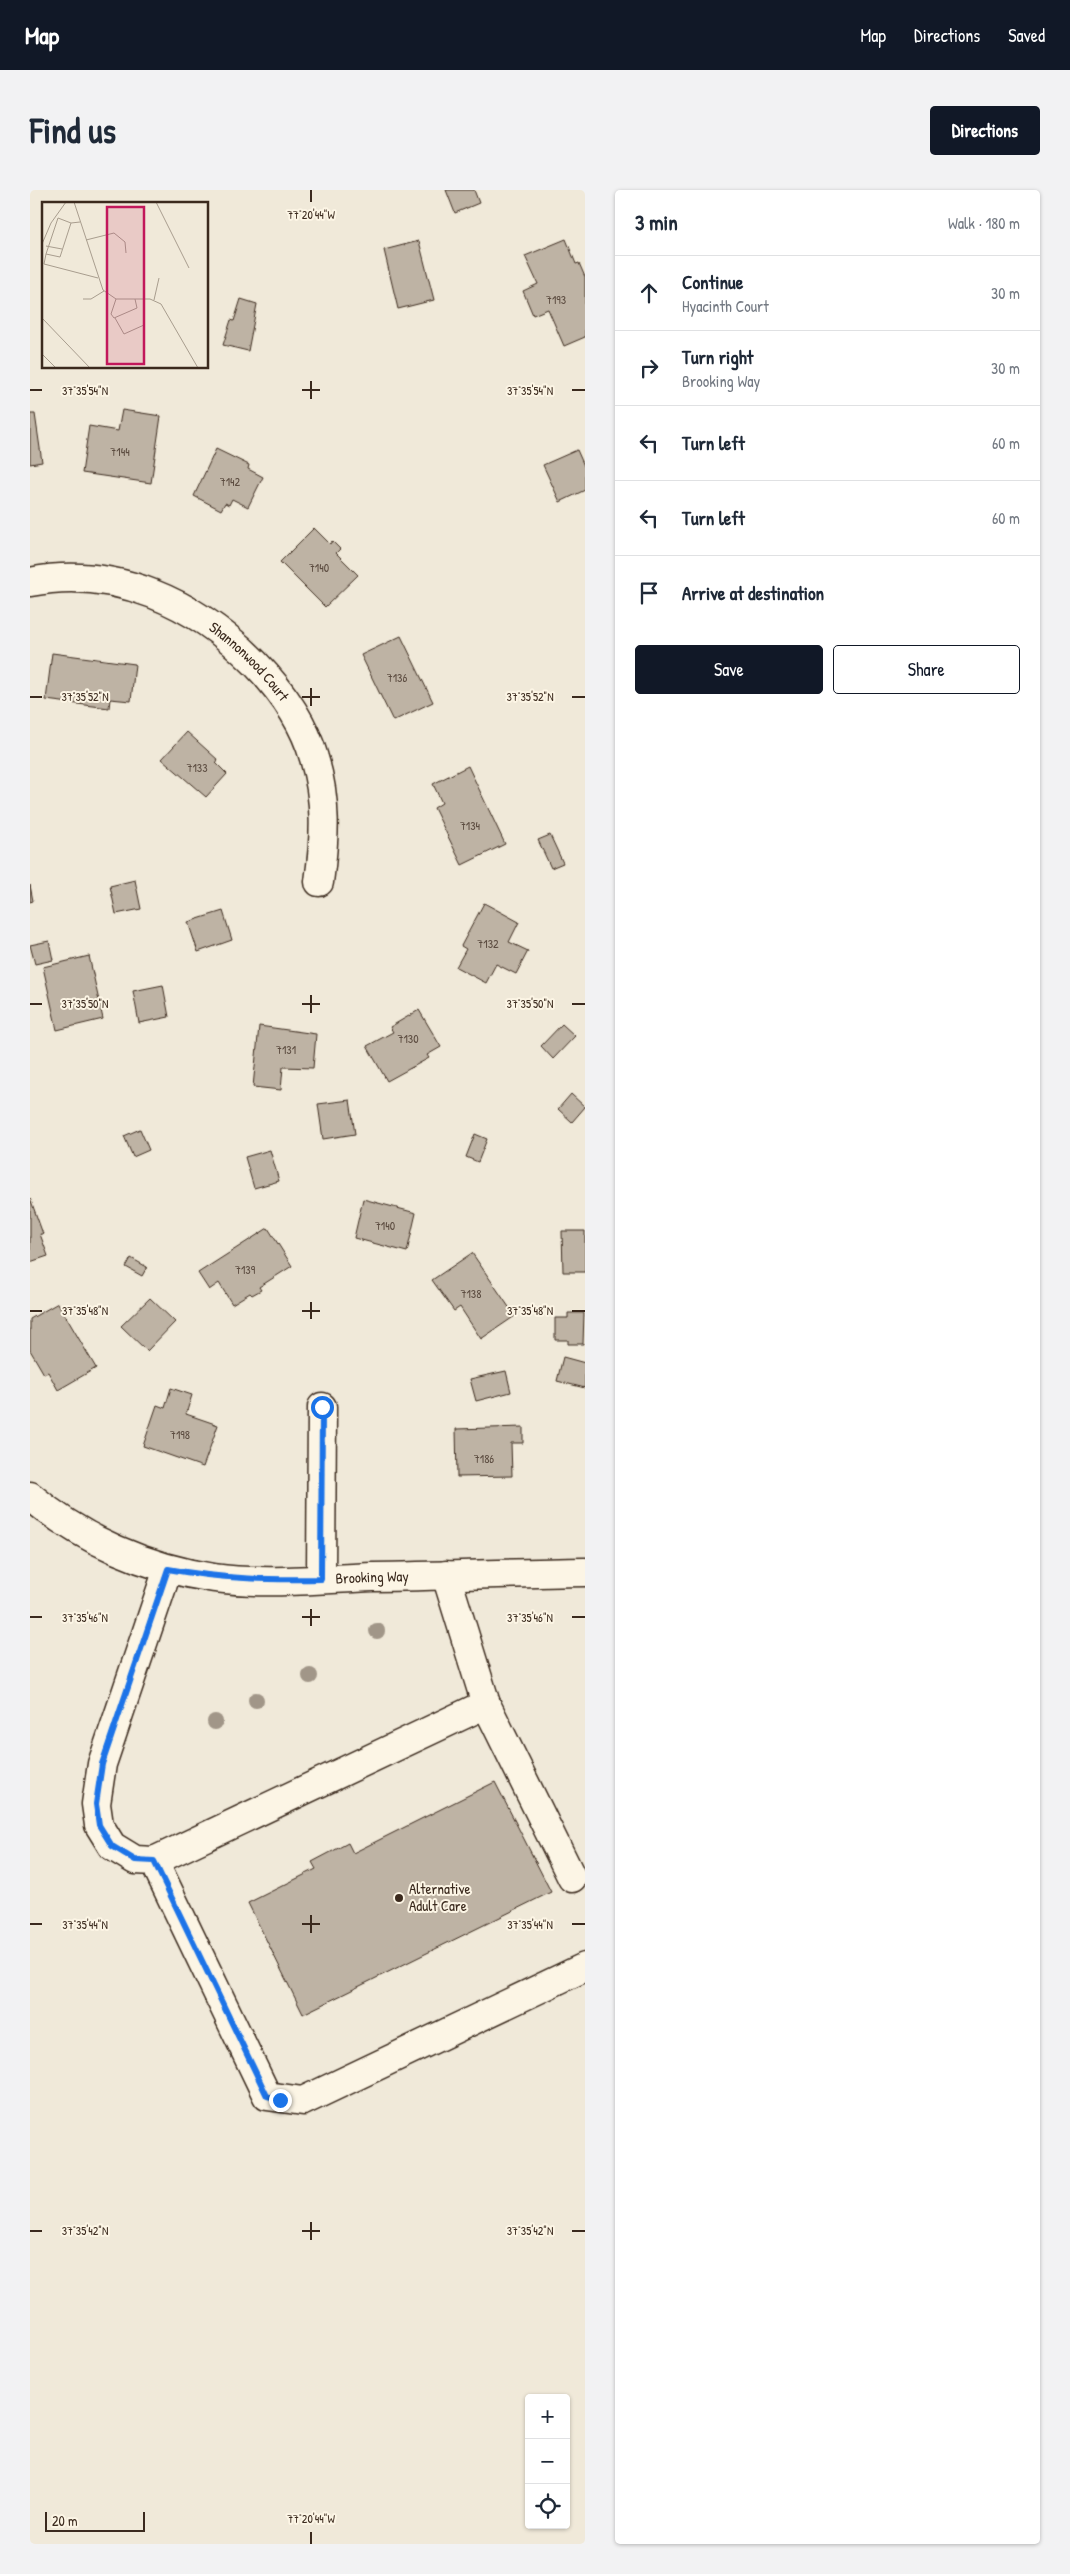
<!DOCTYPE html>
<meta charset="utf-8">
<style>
body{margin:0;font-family:"Patrick Hand",sans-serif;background:#f2f2f3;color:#1f2937}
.controls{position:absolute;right:15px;bottom:15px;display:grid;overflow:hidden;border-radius:5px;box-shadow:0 1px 4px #0004}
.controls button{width:45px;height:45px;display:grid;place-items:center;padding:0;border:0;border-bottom:1px solid #e0e1e3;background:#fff;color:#1f2937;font:25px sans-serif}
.scale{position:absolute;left:15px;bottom:12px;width:100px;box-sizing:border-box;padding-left:5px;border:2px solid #3b2a1e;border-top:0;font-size:14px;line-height:18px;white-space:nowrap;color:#3b2a1e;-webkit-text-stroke:4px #fcf5e5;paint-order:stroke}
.stop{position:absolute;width:15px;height:15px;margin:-11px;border:4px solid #1a73e8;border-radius:50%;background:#fff}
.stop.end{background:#1a73e8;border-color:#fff;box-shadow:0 1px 5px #0008}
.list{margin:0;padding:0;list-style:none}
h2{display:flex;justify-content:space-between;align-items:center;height:65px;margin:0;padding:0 20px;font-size:21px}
h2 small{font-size:16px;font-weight:400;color:#747a83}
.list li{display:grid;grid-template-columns:32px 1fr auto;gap:15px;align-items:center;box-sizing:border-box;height:75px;padding:0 20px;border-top:1px solid #e0e1e3}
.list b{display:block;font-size:19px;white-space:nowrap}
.list p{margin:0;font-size:16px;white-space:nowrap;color:#747a83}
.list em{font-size:16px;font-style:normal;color:#747a83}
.actions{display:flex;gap:10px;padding:15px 20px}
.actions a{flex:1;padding:11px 0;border:1px solid #111827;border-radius:5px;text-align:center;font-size:18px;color:#111827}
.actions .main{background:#111827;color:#fff}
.icon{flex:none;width:28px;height:28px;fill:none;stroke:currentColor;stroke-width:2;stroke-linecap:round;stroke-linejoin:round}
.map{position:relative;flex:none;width:555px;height:2354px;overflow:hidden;border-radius:5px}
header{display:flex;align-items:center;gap:30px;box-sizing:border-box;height:70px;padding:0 25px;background:#111827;color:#fff}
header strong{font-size:24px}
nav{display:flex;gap:28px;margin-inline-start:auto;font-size:18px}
.intro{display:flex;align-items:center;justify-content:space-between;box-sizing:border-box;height:120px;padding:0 30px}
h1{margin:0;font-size:35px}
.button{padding:12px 22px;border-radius:5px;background:#111827;color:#fff;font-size:18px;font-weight:700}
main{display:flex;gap:30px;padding:0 30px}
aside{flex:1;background:#fff;border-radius:5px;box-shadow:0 1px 4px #0004}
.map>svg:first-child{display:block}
.building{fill:#beb3a4;stroke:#3b2a1e}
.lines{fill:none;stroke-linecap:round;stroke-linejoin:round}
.minor-casing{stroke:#3b2a1e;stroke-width:31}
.minor{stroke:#fcf5e5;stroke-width:28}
.tree{fill:#a19688}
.route{stroke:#1a73e8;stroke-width:6}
.ticks{fill:none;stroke:#3b2a1e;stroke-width:2}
.poi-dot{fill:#3b2a1e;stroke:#fcf5e5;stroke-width:2}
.labels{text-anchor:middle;stroke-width:4;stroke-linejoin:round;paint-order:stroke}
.number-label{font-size:12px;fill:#5c4c40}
.street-label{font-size:15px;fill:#3b2a1e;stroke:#fcf5e5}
.poi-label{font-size:15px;fill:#3b2a1e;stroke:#fcf5e5;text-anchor:start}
.inset-road{fill:none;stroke:#a89d8e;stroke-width:1}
.view{fill:#c2185b;fill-opacity:0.15;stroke:#c2185b;stroke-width:2.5}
.inset-edge{fill:none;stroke:#3b2a1e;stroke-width:2.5}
.ticks-label{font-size:12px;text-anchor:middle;fill:#3b2a1e;stroke:#fcf5e5;stroke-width:4;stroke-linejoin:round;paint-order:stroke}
</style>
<header>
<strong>Map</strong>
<nav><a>Map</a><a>Directions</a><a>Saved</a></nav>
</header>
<div class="intro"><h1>Find us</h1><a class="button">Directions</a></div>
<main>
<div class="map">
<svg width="555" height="2354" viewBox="0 0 555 2354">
<rect width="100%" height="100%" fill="#f0e9d9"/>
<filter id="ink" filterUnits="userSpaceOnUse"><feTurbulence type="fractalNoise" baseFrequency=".02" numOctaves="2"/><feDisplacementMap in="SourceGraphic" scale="10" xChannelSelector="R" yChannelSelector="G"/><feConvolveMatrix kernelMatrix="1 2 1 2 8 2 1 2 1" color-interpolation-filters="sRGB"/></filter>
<g filter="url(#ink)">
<path class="building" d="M416 0H444L449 13 425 23Z
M536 49 546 74 549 73 555 87V147L534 156 518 119 503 125 493 101 508 94 495 66Z
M389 51 404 110 368 119 354 60Z
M211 109 227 114 218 161 193 155 201 130 204 131Z
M92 220 131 226 121 293 52 283 59 236 88 241Z
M0 224H5L12 272 0 274Z
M186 259 219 275 218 279 233 287 218 317 202 309 199 315 195 313 191 320 164 306Z
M547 260 555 278V300L530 312 513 275Z
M284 338 300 354 302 351 310 359 306 363 328 385 295 417 250 372Z
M371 446 403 512 363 531 331 465Z
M22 463 105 474 101 511 80 509 79 518 16 510Z
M157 542 188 570 186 573 197 584 176 607 132 569Z
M438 576 475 654 432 675 404 618 412 613 403 594Z
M520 645 533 673 521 678 508 650Z
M105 690 111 719 86 724 80 696Z
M0 695 3 711 0 712Z
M454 713 489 732 479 752 498 761 486 784 466 774 456 793 426 777 436 759 431 756Z
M193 721 202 750 168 762 158 732Z
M19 751 23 770 5 774 0 755Z
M59 766 73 829 27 840 13 777Z
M133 795 139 827 109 833 103 801Z
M389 820 411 857 397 865 399 868 357 891 337 856 363 842 360 837Z
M532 834 545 846 523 869 511 856Z
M229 836 286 844 283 878 253 877 251 900 223 897Z
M541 904 555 917 542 932 528 919Z
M320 910 325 944 293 949 288 914Z
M110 939 119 960 103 967 94 946Z
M445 944 457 949 448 972 436 967Z
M240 960 249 991 224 998 215 967Z
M0 1008 13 1044H10L18 1066 0 1072Z
M333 1009 386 1023 377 1062 324 1048Z
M238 1038 262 1076 229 1097 231 1100 222 1105 220 1103 202 1114 189 1093 179 1100 168 1083Z
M532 1041H555V1082H533Z
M442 1063 485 1126 451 1149 430 1117 424 1121 402 1090Z
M101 1068 117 1077 112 1086 96 1077Z
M120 1108 145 1132 117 1161 91 1136Z
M28 1113 66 1178 28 1200 18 1182 14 1184 0 1160V1129Z
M538 1123H554L553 1154H538V1150H525V1128H538Z
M533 1167 555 1173V1198L527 1191Z
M476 1181 481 1202 446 1211 440 1189Z
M141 1198 162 1205 156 1224 188 1235 173 1277 113 1256 127 1215 135 1218Z
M493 1237V1253H481L482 1286 427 1287 426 1239Z
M465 1592 521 1702 273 1824 218 1713 286 1679 282 1672 318 1653 323 1663Z"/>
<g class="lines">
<g class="minor-casing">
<g id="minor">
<path id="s1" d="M0 392C85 375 166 413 225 473 251 500 274 532 284 568 297 611 295 648 289 692"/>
<path id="s2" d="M0 1306C52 1350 117 1378 184 1388 236 1395 291 1389 343 1387 414 1386 484 1383 555 1382"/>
<path d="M138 1379 72 1574 66 1614 69 1635 82 1656 105 1670 124 1671 456 1514 416 1385"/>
<path d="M291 1389 292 1217"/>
<path d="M456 1514 542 1688"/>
<path d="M124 1671 237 1906 273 1911 555 1777"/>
</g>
</g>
<use href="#minor" class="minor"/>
</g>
<g class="tree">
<circle cx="347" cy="1441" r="8"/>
<circle cx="280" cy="1486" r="8"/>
<circle cx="226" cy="1510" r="8"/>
<circle cx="185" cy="1532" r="8"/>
</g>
</g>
<g class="lines" filter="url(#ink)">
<path class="route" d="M250 1910 237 1906 124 1671 105 1670 82 1656 69 1635 66 1614 72 1574 138 1379C191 1389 238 1390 291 1389L292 1217"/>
</g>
<path class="ticks" d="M281 0V12M281 191V209M0 200H12M272 200H290M542 200H555M281 498V516M0 507H12M272 507H290M542 507H555M281 805V823M0 814H12M272 814H290M542 814H555M281 1112V1129M0 1121H12M272 1121H290M542 1121H555M281 1419V1436M0 1427H12M272 1427H290M542 1427H555M281 1725V1743M0 1734H12M272 1734H290M542 1734H555M281 2032V2050M0 2041H12M272 2041H290M542 2041H555M281 2342V2354"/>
<circle class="poi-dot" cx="369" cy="1708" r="5"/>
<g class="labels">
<g class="number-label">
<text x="526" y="114">7193</text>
<text x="90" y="266">7144</text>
<text x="200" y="296">7142</text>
<text x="289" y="382">7140</text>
<text x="367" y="492">7136</text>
<text x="167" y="582">7133</text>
<text x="440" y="640">7134</text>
<text x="458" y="758">7132</text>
<text x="378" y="853">7130</text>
<text x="256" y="864">7131</text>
<text x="355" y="1040">7140</text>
<text x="215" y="1084">7139</text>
<text x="441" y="1108">7138</text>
<text x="150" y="1249">7198</text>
<text x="454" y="1273">7186</text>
</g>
<g class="street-label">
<text dy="5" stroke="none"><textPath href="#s1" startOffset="244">Shannonwood Court</textPath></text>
<text dy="5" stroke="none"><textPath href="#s2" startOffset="362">Brooking Way</textPath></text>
</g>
<g class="poi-label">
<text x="379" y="1704">Alternative<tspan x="379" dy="17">Adult Care</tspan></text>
</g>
</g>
<g transform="translate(12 12)">
<rect width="166" height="166" fill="#f0e9d9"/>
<path class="inset-road" d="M32 0 61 88 74 97H108L119 102 156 166M114 0 147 66M29 21 18 55 4 52 16 16 29 21 38 20M44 38 72 31 83 40 84 51M0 42 9 21 24 0M4 44 20 47M4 52 2 62 56 76M41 97H49L62 89M74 97 69 112 72 116 95 106 93 97M112 98 117 76M0 116 48 166M73 116 82 132 102 123M0 152 14 166"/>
<path class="view" d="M65 5H102V162H65Z"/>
<rect width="166" height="166" class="inset-edge"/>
</g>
<g class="ticks-label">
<text x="281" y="29">77°20'44"W</text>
<text x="55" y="205">37°35'54"N</text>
<text x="500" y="205">37°35'54"N</text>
<text x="55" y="511">37°35'52"N</text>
<text x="500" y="511">37°35'52"N</text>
<text x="55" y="818">37°35'50"N</text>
<text x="500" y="818">37°35'50"N</text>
<text x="55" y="1125">37°35'48"N</text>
<text x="500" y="1125">37°35'48"N</text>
<text x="55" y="1432">37°35'46"N</text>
<text x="500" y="1432">37°35'46"N</text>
<text x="55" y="1739">37°35'44"N</text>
<text x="500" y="1739">37°35'44"N</text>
<text x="55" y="2045">37°35'42"N</text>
<text x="500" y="2045">37°35'42"N</text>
<text x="281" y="2333">77°20'44"W</text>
</g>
</svg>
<div class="controls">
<button>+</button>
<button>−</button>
<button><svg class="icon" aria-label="locate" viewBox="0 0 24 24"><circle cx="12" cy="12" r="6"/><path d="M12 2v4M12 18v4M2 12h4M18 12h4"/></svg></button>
</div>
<div class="scale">20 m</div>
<div class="stop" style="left:292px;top:1217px"></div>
<div class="stop end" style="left:250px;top:1910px"></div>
</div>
<aside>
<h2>3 min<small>Walk · 180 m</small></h2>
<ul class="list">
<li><svg class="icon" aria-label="ahead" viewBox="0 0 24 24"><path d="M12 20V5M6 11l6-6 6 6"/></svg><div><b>Continue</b><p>Hyacinth Court</p></div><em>30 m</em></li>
<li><svg class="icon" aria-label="right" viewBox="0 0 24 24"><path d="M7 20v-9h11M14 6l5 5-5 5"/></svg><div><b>Turn right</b><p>Brooking Way</p></div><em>30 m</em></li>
<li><svg class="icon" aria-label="left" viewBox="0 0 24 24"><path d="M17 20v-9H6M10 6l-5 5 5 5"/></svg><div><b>Turn left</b></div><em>60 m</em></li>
<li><svg class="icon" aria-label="left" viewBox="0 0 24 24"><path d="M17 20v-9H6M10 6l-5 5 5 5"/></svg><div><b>Turn left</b></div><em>60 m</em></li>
<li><svg class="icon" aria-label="arrive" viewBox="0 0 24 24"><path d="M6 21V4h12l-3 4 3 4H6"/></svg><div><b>Arrive at destination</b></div></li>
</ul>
<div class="actions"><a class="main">Save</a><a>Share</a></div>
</aside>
</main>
